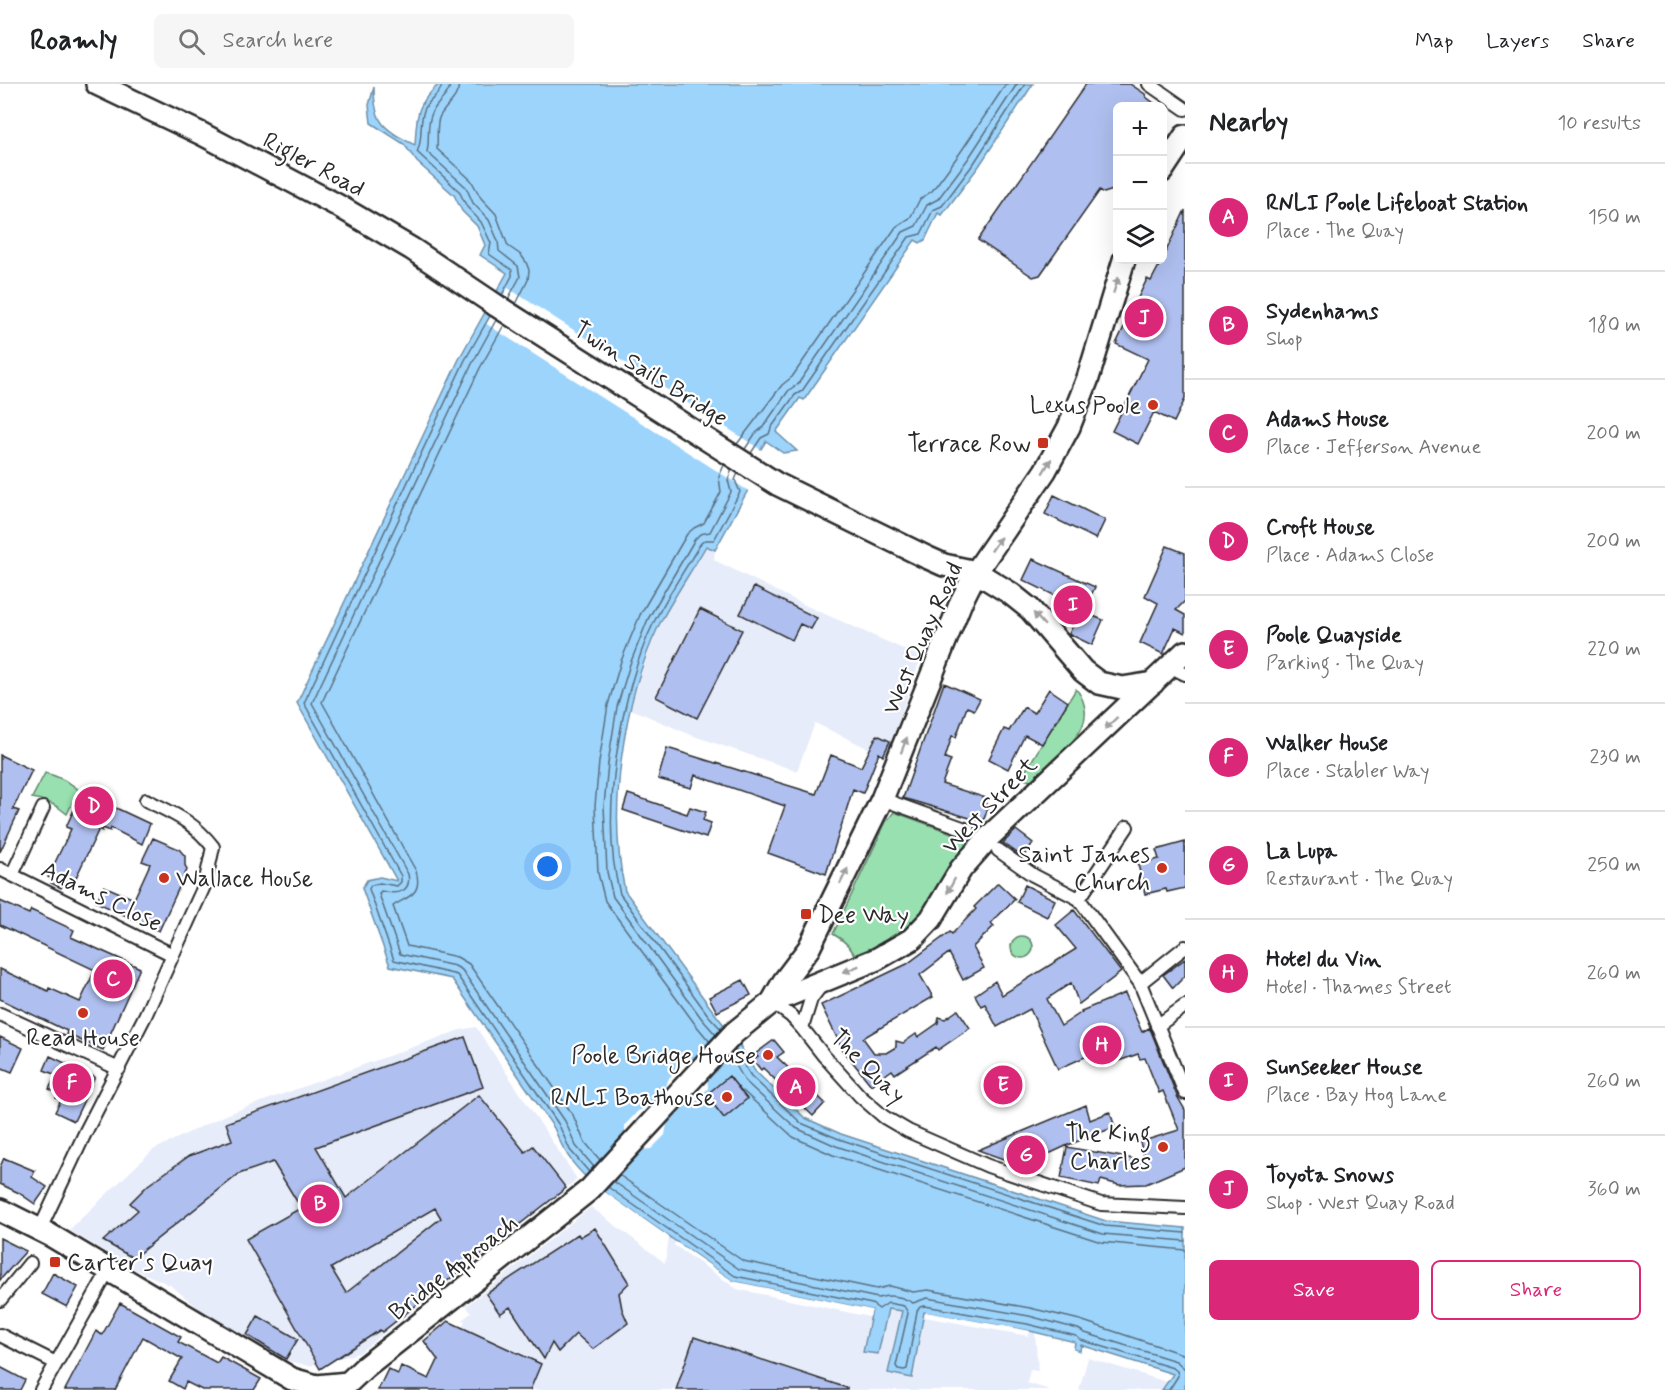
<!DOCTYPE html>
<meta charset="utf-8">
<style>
body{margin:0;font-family:Mynerve,sans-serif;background:#f6f6f6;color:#202124}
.controls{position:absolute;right:18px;top:18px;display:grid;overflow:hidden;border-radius:9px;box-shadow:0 6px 24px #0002}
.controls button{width:54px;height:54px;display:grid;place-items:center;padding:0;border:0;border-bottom:2px solid #e0e0e0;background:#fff;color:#202124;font:30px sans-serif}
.you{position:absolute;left:548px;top:783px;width:21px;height:21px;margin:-15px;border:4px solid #fff;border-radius:50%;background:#1a73e8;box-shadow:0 0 0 9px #1a73e833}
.badge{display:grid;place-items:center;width:39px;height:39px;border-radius:50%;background:#db2777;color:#fff;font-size:20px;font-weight:700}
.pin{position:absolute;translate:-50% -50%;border:3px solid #fff;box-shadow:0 2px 6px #0006}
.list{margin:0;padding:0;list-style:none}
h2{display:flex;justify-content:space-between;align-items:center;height:78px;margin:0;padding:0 24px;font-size:26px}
h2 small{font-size:20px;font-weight:400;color:#757577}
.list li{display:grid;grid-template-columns:39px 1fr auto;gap:18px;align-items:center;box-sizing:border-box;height:108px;padding:0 24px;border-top:2px solid #e0e0e0}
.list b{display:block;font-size:22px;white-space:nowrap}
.list p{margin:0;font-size:20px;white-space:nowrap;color:#757577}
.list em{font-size:20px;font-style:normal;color:#757577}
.actions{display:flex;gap:12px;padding:18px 24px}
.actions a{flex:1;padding:14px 0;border:2px solid #db2777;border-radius:9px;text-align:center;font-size:21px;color:#db2777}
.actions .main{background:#db2777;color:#fff}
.icon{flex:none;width:33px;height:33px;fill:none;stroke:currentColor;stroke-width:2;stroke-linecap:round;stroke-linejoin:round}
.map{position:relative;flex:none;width:1185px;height:1306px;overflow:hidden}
header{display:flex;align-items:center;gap:36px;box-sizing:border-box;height:84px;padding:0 30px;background:#fff;border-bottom:2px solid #e0e0e0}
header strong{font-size:28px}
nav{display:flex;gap:33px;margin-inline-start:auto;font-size:21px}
.search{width:420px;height:54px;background:#f6f6f6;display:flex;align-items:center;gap:15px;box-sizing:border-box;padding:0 21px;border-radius:9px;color:#757577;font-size:22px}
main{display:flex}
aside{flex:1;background:#fff}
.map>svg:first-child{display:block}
.built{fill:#e7ecfa}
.green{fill:#98e0af;stroke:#62866d;stroke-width:1.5}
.water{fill:#9dd4fc;stroke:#6f90a8;stroke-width:1.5}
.pier{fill:#fff}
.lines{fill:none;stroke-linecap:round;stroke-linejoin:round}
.shore{stroke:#596f7f;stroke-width:1.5}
.building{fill:#afbfef;stroke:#2b2b2b;stroke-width:1.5;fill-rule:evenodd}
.minor-casing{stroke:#2b2b2b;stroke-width:16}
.trunk-casing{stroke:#2b2b2b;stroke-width:26}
.minor{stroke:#fff;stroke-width:12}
.trunk{stroke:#fff;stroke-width:21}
.oneway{fill:#a0a0a0}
.poi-dot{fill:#c8321e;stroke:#fff;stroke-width:2}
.labels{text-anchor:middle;stroke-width:4.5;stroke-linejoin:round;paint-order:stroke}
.street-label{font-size:24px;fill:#2b2b2b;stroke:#fff}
.poi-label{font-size:24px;fill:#2b2b2b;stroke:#fff;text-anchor:end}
</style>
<header>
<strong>Roamly</strong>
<div class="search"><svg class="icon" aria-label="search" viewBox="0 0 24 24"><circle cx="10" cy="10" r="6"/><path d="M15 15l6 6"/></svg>Search here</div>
<nav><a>Map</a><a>Layers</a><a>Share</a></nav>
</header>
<main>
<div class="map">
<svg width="1185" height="1306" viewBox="0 0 1185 1306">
<rect width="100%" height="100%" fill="#fff"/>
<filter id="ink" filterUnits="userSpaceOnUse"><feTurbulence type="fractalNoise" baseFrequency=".0167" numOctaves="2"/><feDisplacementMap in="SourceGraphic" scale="12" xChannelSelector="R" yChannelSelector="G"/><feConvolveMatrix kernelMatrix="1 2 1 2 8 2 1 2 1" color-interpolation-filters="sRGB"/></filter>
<g filter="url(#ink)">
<path class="built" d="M706 462 715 466 714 476 807 522 921 573 886 673 815 639 797 687 691 651 631 625 643 584 659 541Z
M476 943 577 1095 359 1269 309 1282 285 1276 206 1230 170 1201 134 1185 69 1146 153 1066 225 1031 460 946Z
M591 1123 665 1179 669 1153 676 1158 674 1161 737 1205 870 1233 863 1267 878 1270 888 1224 902 1227 888 1289 912 1294 923 1227 926 1228 925 1233 1028 1252 1030 1247 1035 1248 1038 1287 1030 1286 1027 1299 1050 1306H424L433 1286 440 1289 465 1237 462 1236 471 1229 466 1222Z
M1088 1274 1180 1302 1176 1306H1079Z"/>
<path class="green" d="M1076 605C1084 614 1088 629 1083 641 1077 658 1044 684 1030 697L1021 694Z
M45 689C58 692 68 697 79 706L67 730C57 721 46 716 32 714Z
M894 728 963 753 970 759 952 783 933 819 911 844 856 875C852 863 844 856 833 850L886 738Z
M1011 863a11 11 0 1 1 22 0a11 11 0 1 1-22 0Z"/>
<path class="water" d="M439 0H1033L979 82 942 131 938 129 925 156 920 159 915 156 804 316 800 314 776 348 797 367 783 369 766 357 741 396 748 406 715 466 706 462C691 488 673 514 659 541 623 617 607 725 625 807L713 927 739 960 755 987 805 1034 841 1050 1106 1137 1185 1144V1306H1162L1173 1290 1081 1261 1080 1267 1074 1265 1075 1258 1026 1246 924 1228 912 1294 888 1289 902 1227 888 1225 878 1270 863 1268 872 1226 733 1197 603 1107H601C577 1086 566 1074 554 1044L452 895 390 882 362 804 367 796 380 793 397 797 297 619 460 273 507 189 480 171 485 161 477 142 462 127 454 111 417 78 404 60 371 39 369 21 374 3C374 40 384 45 415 61 417 31 415 22 439 0Z"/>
<path class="pier" d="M508 204 763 367 745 396 750 405V408L485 239Z
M727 943 739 960 707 993 708 1004 695 1019 684 1022 667 1040 665 1051 651 1065 639 1066 602 1106 669 1153 667 1155 601 1107 625 1053V1041L638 1027 648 1023 665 1005 669 994 682 980H693Z
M676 1158 733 1197 872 1226 870 1233 867 1232 868 1229 732 1200 674 1160Z
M926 1228 1026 1246 1030 1247 1029 1250 926 1231 924 1233Z"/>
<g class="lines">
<path class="shore" d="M442 0C441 10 430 15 425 24 418 38 424 55 417 68L459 107 467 123 481 138 491 159 489 170 512 186V192L502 211
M450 0C449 13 437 17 432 29 426 41 430 55 427 68L466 103 473 119 489 136 498 157 499 167 518 182 520 193 508 215
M459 0C458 16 445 21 439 34 436 44 438 55 437 65L471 96 481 114 496 130 508 162 521 171 526 178 529 186 528 196 516 220
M490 232 465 276 304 619 401 792V798L397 802 380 799 371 801 369 805 394 876 457 891 559 1041 570 1066 589 1088
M496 236 472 280 312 619 408 790C412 809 396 811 381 807L379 810 400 870 455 882 462 886 565 1037 576 1062 594 1083
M504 241 480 284 322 618 416 787C423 811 408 812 393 822L407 862 457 873 469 880 573 1031 584 1057 600 1076
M737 360 782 301 792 293 896 143 910 134 920 115 932 107 960 69 1006 0
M745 365 755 350 763 343 789 306 798 300 903 148 916 142 927 121 938 115 968 75 1017 0
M751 369 761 354 769 350 771 344 795 311 802 307 909 153 921 150 933 126 942 122 974 79 1025 0
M721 945 708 931 620 810C599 735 620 607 654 538 668 511 685 485 701 459L705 456H714L740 408 735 396 738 389
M716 951 702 935 613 813 607 788 604 722 608 679 617 623 630 580 648 535 695 455 700 450 710 448 731 408 728 396 732 385
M710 958 695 940 605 817 598 789 595 722 599 678 608 621 621 577 640 531 687 450 694 444 704 439 721 408 719 393 724 381
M735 966 751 992 801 1039 839 1055 1105 1142 1185 1149
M730 971 745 997 796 1044 836 1062 1103 1150 1185 1157
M743 1007 793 1053 833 1071 1101 1158 1185 1166
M619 1091 743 1177 877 1205 890 1202 913 1208 928 1206 1030 1224 1080 1236 1185 1271
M613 1097 739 1185 878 1214C890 1210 902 1212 913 1219L927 1214 1029 1232 1078 1245 1085 1249 1176 1277 1185 1285
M608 1103 735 1192 872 1220 879 1225 888 1219 904 1222 908 1229 896 1282 898 1285 904 1286 907 1285 917 1227 920 1223 925 1222 1027 1240 1076 1252 1081 1256 1173 1284 1177 1287 1178 1292 1169 1306"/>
</g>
<path class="building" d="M1086 0H1130L1145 10 1146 13 1158 22H1118V98L1113 106 1104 109 1100 106 1040 191 1033 193 978 156Z
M1185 126V315L1174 338 1154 328 1138 360 1112 347 1148 275 1116 260 1147 195 1151 197 1162 176Z
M1054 411 1105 436 1096 455 1045 430Z
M1167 462 1185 469V517L1176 526 1185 531V549L1175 544 1163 570 1140 559 1158 519 1145 512Z
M1033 475 1095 503 1083 528 1103 536 1092 561 1069 550 1074 539 1055 531 1062 515 1023 496Z
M754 503 817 534 811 545 800 540 792 556 740 530Z
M700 525 742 546 697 634 656 613Z
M944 599 980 615 974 626 967 623 956 653 952 652 945 674 951 676 942 700 986 714 985 720 989 721 983 738 903 714Z
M1049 605 1068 618 1042 660 1025 651 1008 685 989 675 1004 645 1009 647 1024 623 1034 629Z
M877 651 890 657 883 672 879 669 863 709 853 705 826 790 768 769 785 722 695 691 691 704 658 695 667 664 816 710 831 671 861 683Z
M0 671 32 686 13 725 19 727 0 768Z
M82 708 150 740 142 760 111 744 110 747 103 744 102 747 99 745 71 804 63 800 61 804 51 799 53 795 48 793 71 745 66 743Z
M628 710 687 730 690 723 706 728 703 736 711 739 706 754 623 726Z
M1016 746 1033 759 1023 773 1003 759Z
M153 754 179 765 185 772V781L187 786 159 847 96 818 104 802 134 815 150 780 142 777Z
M1185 758V804L1167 808 1166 805 1145 810 1138 780 1159 775 1156 766Z
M998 799 1015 815 991 839 994 842 973 863 984 884 963 896 949 869 920 891 933 913 863 954 874 969H886L896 963V957L903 959 916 950 918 953 938 939 939 933 945 935 958 926 970 944 938 966 936 963 895 990 892 986 871 1001 843 966 821 921 907 880 950 848 952 850 976 825 974 823Z
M1025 801 1055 816 1047 833 1017 818Z
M0 817 29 830 31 826 74 846 71 853 140 884 103 966 66 950 67 947 0 915V885L48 907 49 904 80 918 95 886 0 841Z
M1074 826 1121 888 1079 920 1071 899 1047 915 1061 942 1082 928 1081 927 1125 909 1142 948 1149 944 1151 947 1177 1012 1185 1026V1083L1146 1100 1119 1101 1101 1096 1099 1102 1061 1094 1067 1063 1145 1077 1140 1058 1179 1046 1163 1007 1159 1009 1145 974 1140 975 1138 970 1102 983 1096 968 1058 985 1030 925 997 943 985 920 981 922 975 911 995 897 1002 911 1076 865 1056 841Z
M1185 875V892L1173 904 1163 891Z
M743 896 751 911 717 928 709 913Z
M0 953 23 964 12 988 0 983Z
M465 953 483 1003 316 1063 346 1114 479 1011 525 1068 533 1062 566 1104 382 1248 380 1246 320 1285 246 1155 301 1124 273 1078 239 1090 133 1174 103 1157 138 1126 130 1119 148 1101 189 1072 232 1056 226 1039ZM435 1124 441 1134 346 1209 331 1184Z
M774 956 784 968 777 973 825 1019 813 1032 763 984 761 986 753 976 758 973 755 970Z
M50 972 95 993 74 1037 55 1028 61 1016 56 1014 58 1010 49 1005 56 991 44 986Z
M729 992 747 1015 724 1034 706 1011Z
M1086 1021 1090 1036 1110 1028 1115 1043 1068 1061 1023 1082 978 1066Z
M4 1074 35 1087 32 1093 47 1103 35 1120 19 1109 0 1100V1083Z
M595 1144 629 1199 619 1209 622 1225 628 1239 593 1265 576 1250 558 1268 552 1259 544 1275 510 1223 500 1230 486 1210 578 1150 580 1153Z
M0 1154 26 1167 0 1196Z
M53 1189 78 1203 67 1223 42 1210Z
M120 1219 181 1253 178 1258 217 1279 221 1273 261 1295 254 1306H202L186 1298 183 1305 169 1297 182 1275 143 1253 115 1306H65L96 1247 102 1251Z
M258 1232 298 1255 286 1275 247 1251Z
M448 1237 541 1280 530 1306H378L388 1285 398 1290 401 1282 429 1295 438 1276 424 1257Z
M694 1253 847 1304V1306H676Z
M0 1283 25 1296 20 1306H0Z"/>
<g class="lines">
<g class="minor-casing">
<path id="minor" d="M1149 0 1185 25
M1171 583 1185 590
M882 715 968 746
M998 766 1033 791 1079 815 1140 899 1185 1009
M0 785 173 871
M12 791 43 724
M1079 815 1127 743
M1140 899 1185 863
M772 918 791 932 802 944 824 972 860 1012 884 1033 908 1047 988 1082 1101 1120 1185 1124
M0 930 119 985
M1157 942 1185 922
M802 944 811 915 823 899
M40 1145 86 1047 145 932 205 800 213 763C193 737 174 730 146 716
M0 1216 30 1179
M0 1251 56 1279
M41 1306 109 1186"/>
</g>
<g class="trunk-casing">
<path id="trunk" d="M97 0 202 50 337 121 412 165 497 222 777 400 926 473 944 481 976 488 1010 509 1030 525 1083 587 1099 599 1122 604 1153 599
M1162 87 1185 52
M772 918 784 897 809 864 882 715 961 518 976 488 1045 387 1069 343 1088 294 1124 176
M0 1126 50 1151 292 1295 317 1302 348 1299 365 1283 589 1106 734 949 772 918 877 875 912 855 931 835 961 785 990 752 1185 568"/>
</g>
<use href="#minor" class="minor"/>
<use href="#trunk" class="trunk"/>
</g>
<defs><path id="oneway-solid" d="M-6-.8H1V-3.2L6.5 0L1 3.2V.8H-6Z" transform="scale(1.5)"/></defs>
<g class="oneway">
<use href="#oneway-solid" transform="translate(1116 201) rotate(-72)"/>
<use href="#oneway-solid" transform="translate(1047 382) rotate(-59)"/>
<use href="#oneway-solid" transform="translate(996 460) rotate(-56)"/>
<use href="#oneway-solid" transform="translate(1039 535) rotate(-131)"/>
<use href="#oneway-solid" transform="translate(1111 639) rotate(137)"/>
<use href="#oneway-solid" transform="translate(904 661) rotate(-69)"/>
<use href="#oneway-solid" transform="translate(844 792) rotate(-64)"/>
<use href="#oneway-solid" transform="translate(951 802) rotate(118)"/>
<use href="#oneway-solid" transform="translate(851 885) rotate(158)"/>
</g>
</g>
<g class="poi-dot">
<circle cx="1153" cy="321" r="6"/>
<rect x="1037" y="353" width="12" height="12" rx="3"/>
<circle cx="1162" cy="784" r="6"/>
<circle cx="164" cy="794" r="6"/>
<rect x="800" y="824" width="12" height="12" rx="3"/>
<circle cx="83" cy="929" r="6"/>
<circle cx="768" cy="971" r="6"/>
<circle cx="727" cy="1013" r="6"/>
<circle cx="1163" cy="1063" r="6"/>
<rect x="49" y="1172" width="12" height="12" rx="3"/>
</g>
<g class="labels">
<g class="street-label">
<text transform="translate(314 80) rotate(28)" y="8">Rigler Road</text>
<text transform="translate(651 289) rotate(32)" y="8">Twin Sails Bridge</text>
<text transform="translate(922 554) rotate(-66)" y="8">West Quay Road</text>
<text transform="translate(989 721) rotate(-46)" y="8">West Street</text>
<text transform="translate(102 812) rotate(26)" y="8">Adams Close</text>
<text transform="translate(868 982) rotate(45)" y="8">The Quay</text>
<text transform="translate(453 1183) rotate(-38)" y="8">Bridge Approach</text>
</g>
<g class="poi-label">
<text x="1141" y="329">Lexus Poole</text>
<text x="1031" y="367">Terrace Row</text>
<text x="1150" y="778">Saint James<tspan x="1150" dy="28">Church</tspan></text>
<text x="176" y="802" text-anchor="start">Wallace House</text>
<text x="818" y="838" text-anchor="start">Dee Way</text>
<text x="83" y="961" text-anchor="middle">Read House</text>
<text x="756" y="979">Poole Bridge House</text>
<text x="715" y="1021">RNLI Boathouse</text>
<text x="1151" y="1057">The King<tspan x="1151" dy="28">Charles</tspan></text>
<text x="67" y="1186" text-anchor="start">Carter's Quay</text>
</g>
</g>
</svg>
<div class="controls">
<button>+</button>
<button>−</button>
<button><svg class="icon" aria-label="layers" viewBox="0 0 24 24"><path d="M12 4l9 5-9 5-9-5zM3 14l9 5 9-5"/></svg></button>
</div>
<div class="you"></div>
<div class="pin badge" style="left:796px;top:1003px">A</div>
<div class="pin badge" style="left:320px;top:1120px">B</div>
<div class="pin badge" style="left:113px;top:895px">C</div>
<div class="pin badge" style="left:94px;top:722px">D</div>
<div class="pin badge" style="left:1003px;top:1001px">E</div>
<div class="pin badge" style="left:72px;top:999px">F</div>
<div class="pin badge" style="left:1026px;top:1071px">G</div>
<div class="pin badge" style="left:1102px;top:961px">H</div>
<div class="pin badge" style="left:1073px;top:521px">I</div>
<div class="pin badge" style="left:1144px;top:234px">J</div>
</div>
<aside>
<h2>Nearby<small>10 results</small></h2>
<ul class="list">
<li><span class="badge">A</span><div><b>RNLI Poole Lifeboat Station</b><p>Place · The Quay</p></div><em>150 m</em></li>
<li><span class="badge">B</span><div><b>Sydenhams</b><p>Shop</p></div><em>180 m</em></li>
<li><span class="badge">C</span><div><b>Adams House</b><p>Place · Jefferson Avenue</p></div><em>200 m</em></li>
<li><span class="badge">D</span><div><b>Croft House</b><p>Place · Adams Close</p></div><em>200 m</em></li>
<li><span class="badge">E</span><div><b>Poole Quayside</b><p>Parking · The Quay</p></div><em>220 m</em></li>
<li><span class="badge">F</span><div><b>Walker House</b><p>Place · Stabler Way</p></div><em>230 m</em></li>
<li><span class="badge">G</span><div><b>La Lupa</b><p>Restaurant · The Quay</p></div><em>250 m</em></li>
<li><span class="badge">H</span><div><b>Hotel du Vin</b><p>Hotel · Thames Street</p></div><em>260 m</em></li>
<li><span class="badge">I</span><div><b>Sunseeker House</b><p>Place · Bay Hog Lane</p></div><em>260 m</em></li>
<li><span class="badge">J</span><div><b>Toyota Snows</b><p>Shop · West Quay Road</p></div><em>360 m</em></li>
</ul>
<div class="actions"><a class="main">Save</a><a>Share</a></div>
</aside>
</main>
